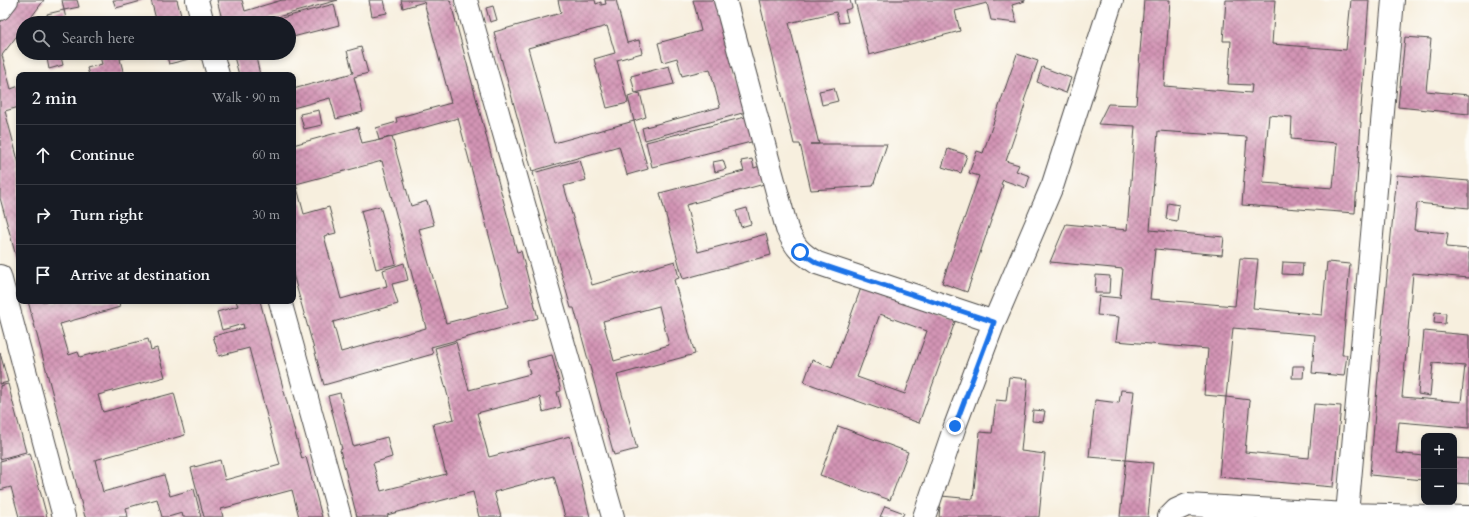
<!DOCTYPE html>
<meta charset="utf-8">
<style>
body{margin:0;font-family:Cardo,serif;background:#20242c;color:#f1f3f6}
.controls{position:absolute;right:12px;bottom:12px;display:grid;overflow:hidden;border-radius:8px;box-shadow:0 2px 6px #0003}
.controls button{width:36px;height:36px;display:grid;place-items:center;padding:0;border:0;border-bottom:1px solid #363941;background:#171b24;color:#f1f3f6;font:20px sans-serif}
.stop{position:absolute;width:12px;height:12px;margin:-9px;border:3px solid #1a73e8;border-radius:50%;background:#fff}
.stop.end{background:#1a73e8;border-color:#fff;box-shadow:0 1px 4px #0008}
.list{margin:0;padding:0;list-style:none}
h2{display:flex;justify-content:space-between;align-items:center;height:52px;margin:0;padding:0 16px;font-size:17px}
h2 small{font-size:13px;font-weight:400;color:#9ea1a6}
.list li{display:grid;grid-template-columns:26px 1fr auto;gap:12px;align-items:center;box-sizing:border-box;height:60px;padding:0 16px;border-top:1px solid #363941}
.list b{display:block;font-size:15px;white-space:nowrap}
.list em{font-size:13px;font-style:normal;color:#9ea1a6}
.icon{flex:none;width:22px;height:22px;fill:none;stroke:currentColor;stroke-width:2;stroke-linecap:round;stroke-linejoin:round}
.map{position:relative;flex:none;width:1469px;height:517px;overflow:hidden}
.search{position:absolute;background:#171b24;box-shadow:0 2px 6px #0003;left:16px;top:16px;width:280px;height:44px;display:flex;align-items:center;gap:10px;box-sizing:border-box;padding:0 14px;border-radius:22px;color:#9ea1a6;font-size:15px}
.panel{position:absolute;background:#171b24;box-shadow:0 2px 6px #0003;left:16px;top:72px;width:280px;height:232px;border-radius:8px}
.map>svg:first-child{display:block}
.building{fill:url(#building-cross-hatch);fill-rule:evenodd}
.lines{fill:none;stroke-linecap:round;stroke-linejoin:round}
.minor-casing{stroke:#4a4846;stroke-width:24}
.minor{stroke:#fff;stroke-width:22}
.route{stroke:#1a73e8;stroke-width:5}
</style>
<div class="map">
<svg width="1469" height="517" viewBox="0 0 1469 517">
<defs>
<pattern id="building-cross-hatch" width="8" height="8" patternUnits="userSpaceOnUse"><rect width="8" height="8" fill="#d394b5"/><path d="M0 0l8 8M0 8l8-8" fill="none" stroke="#ab7993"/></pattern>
</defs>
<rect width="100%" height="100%" fill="#fdfcf7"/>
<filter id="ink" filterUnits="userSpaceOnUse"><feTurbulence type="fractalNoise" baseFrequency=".025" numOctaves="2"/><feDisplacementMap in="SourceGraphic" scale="8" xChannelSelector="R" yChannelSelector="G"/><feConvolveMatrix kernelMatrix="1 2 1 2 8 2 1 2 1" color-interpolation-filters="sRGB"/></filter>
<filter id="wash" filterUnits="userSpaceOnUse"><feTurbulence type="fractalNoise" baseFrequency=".012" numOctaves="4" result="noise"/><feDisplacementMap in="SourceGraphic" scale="16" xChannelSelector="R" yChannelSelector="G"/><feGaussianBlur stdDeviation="0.9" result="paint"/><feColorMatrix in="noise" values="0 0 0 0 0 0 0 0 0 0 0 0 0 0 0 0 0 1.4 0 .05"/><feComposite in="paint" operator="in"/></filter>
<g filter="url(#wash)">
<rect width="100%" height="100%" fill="#f7efde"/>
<g id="blocks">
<path class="building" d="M18 0H44L27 23H23V28L2 55 11 89 19 86V107L5 111 19 164V267L0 198V23Z
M62 0H77L79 7 64 10Z
M113 0H145L116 8Z
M151 0H177L183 23H157Z
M217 0H242L245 11 282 0H338L256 23H223Z
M369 0H384L387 13 372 16Z
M401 0H450L517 252 521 251 538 318 431 347 433 354 324 385 293 274V145L358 127 362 143 376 140V141L392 137 411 206 427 201 434 225 419 229 446 323 508 307 458 118 379 140 376 128 397 122 396 118 451 103 424 2 403 8ZM382 161 426 328 341 352 333 322 398 304 392 284 408 280 404 263 383 270 387 286 341 299 324 236 336 233 329 207 304 214 296 184Z
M558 0H595L596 4 601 2V5L606 4 605 0H616L627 43 639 40 642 53 617 60 628 103 607 108 594 59 615 53 607 26 528 48 554 143 634 121 648 169 627 175 619 146 532 171 494 32 561 13Z
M693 0H716L746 112 645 140 642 128 720 107 710 69 682 76 677 58 663 62 658 43 701 31Z
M759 0H850L852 8 845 10 848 22 839 23 836 12 789 23 819 144H810H887L873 186 811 190 800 144H794Z
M859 0H1025V1L1012 5 1017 23 991 20 987 3 955 11 960 31 869 55 855 1Z
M1144 0H1170L1164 86 1251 93 1252 85 1228 84 1231 41H1223L1226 0H1275L1272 44 1346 50 1351 0H1369L1360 122H1361L1355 213 1242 205 1247 137 1158 131 1150 230 1224 237 1222 255 1155 249 1150 299 1235 306 1240 258 1258 259 1253 308 1322 315 1327 262 1350 264 1342 355H1347L1344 376 1312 373 1315 335 1233 328 1226 397 1250 400 1245 452 1309 458 1314 404 1341 406 1333 487 1219 477 1226 397 1204 395 1208 349 1116 341 1119 317 1097 315 1099 296 1120 298 1123 269 1050 262 1066 224 1127 230 1131 181 1135 126 1098 124 1108 104 1136 105ZM1269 115 1292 117 1291 139 1337 143 1333 188 1263 183Z
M334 4 339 25 289 38V23H263Z
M493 6 497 20 490 22 486 8Z
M64 10 67 23H49L47 14Z
M1405 37 1431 39 1426 91 1469 95V114L1398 107Z
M361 47 368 73 354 77 363 112 336 119 330 98 293 108V89L353 73 347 51Z
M46 53H60L63 65 49 69Z
M99 53H140L141 54 120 59 124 75H89L87 68 102 64Z
M166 53H188L189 59 169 64Z
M233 53H255L260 75H239Z
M1017 54 1038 61 1024 101 1026 102 1006 161 1019 165 1016 171 1030 176 1026 188 1003 180 1001 184 1003 185 967 292 942 283 979 176 969 173 977 151 983 153Z
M669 66 674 84 635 93 631 76Z
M1042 67 1071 78 1066 93 1037 82Z
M834 88 838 101 822 105 819 91Z
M640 93 646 117 634 121 628 97Z
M319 110 322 125 304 129 300 114Z
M749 116 755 141 652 167 646 142Z
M948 149 967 155 961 173 942 167Z
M752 159 754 168 763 165 768 183 686 205 698 252 766 234 771 255 683 279 660 193 744 171 741 161Z
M580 160 586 180 564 186 592 285 675 261 679 278 674 280 695 354 617 375 637 449 614 455 574 308H571L533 173ZM659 306 669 345 614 361 603 321Z
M723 160 726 169 715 172 713 162Z
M1397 175 1469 181V208L1417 203 1414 230 1448 233 1446 247 1469 249V278L1413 273 1402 397 1461 402 1465 366 1433 363 1430 396 1418 394 1424 331 1469 335V428L1399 422 1396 453 1424 456V480L1370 475 1382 326Z
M1168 203 1179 205 1177 221 1166 219Z
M380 206 396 264 376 269 361 211Z
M747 208 751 224 741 227 736 211Z
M1283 262 1303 263 1302 275 1282 274Z
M1096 275 1110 276 1109 293H1095Z
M862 285 956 319 919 423 804 382 812 360 832 368ZM880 314 927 331 905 394 857 377Z
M28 301H53V303L61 301H119L120 307 60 324 69 355 78 352 80 357 148 339 151 350 157 348 165 377 98 395 103 412 174 393 185 435 95 460 103 492 164 475 170 496 194 489 201 517H183L182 513 168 517H162L157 499 126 508 128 517H85Z
M236 301H260L302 459 306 457 322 517H299L292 490 221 509 223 517H204L191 468 220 460 225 480 280 465 249 348 219 356 213 336 244 328 243 324 222 330 217 312 238 306Z
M1435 312 1446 313 1445 324 1434 323Z
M456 342 469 390 530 374 527 361 552 355 561 391 557 392 561 407 543 412 540 397 477 413 489 457 570 436 590 517H565L554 476 494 492 501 517H479L473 492 387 515 388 517H357L340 450 342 449 328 396 340 393 353 446 387 437 392 457 373 463 381 491 446 474 433 424 454 419 435 348Z
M0 353 8 382 0 384Z
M1293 366H1304L1303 378H1292Z
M1009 377 1028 379 1021 451 1045 454 1039 517H939L941 496 973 499 980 432 992 433 996 400 1006 401Z
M8 384 26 452 0 459V386Z
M1121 390 1134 391 1126 460 1089 457 1095 400 1119 403Z
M1033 410 1045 411 1043 422 1032 421Z
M838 426 908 452 890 500 820 475Z
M30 453 47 517H19L11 487 0 490V461Z
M1454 458 1469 459V484L1454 483Z
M1126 460 1153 463 1148 517H1120Z
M885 506 904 513 902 517H880Z"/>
</g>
</g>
<g filter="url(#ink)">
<use href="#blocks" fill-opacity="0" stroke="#4a4846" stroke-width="1"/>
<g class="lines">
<g class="minor-casing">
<path id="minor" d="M197 0 203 23
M466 0 613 517
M725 0 787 229C795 247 799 252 817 263L994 322
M0 9 7 0
M212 53 218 75
M0 276 64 517
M280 301 340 517
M1347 514 1393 0
M924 517 955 426 994 322 1053 184 1112 0
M1169 517 1176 510 1187 505 1347 514 1469 517"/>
</g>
<use href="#minor" class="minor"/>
</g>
</g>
<g class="lines" filter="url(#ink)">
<path class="route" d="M800 252 817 263 994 322 955 426"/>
</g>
</svg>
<div class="controls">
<button>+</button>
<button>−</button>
</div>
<div class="stop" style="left:800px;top:252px"></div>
<div class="stop end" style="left:955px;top:426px"></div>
<div class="search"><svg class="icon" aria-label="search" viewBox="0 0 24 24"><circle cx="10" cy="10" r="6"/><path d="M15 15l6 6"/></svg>Search here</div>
<section class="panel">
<h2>2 min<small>Walk · 90 m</small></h2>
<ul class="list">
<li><svg class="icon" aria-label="ahead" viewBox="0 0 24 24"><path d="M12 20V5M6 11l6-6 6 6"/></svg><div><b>Continue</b></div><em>60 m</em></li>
<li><svg class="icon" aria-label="right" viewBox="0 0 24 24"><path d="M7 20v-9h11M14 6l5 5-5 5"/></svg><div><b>Turn right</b></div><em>30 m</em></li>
<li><svg class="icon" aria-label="arrive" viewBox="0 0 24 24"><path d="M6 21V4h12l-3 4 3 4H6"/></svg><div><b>Arrive at destination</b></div></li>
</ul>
</section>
</div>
